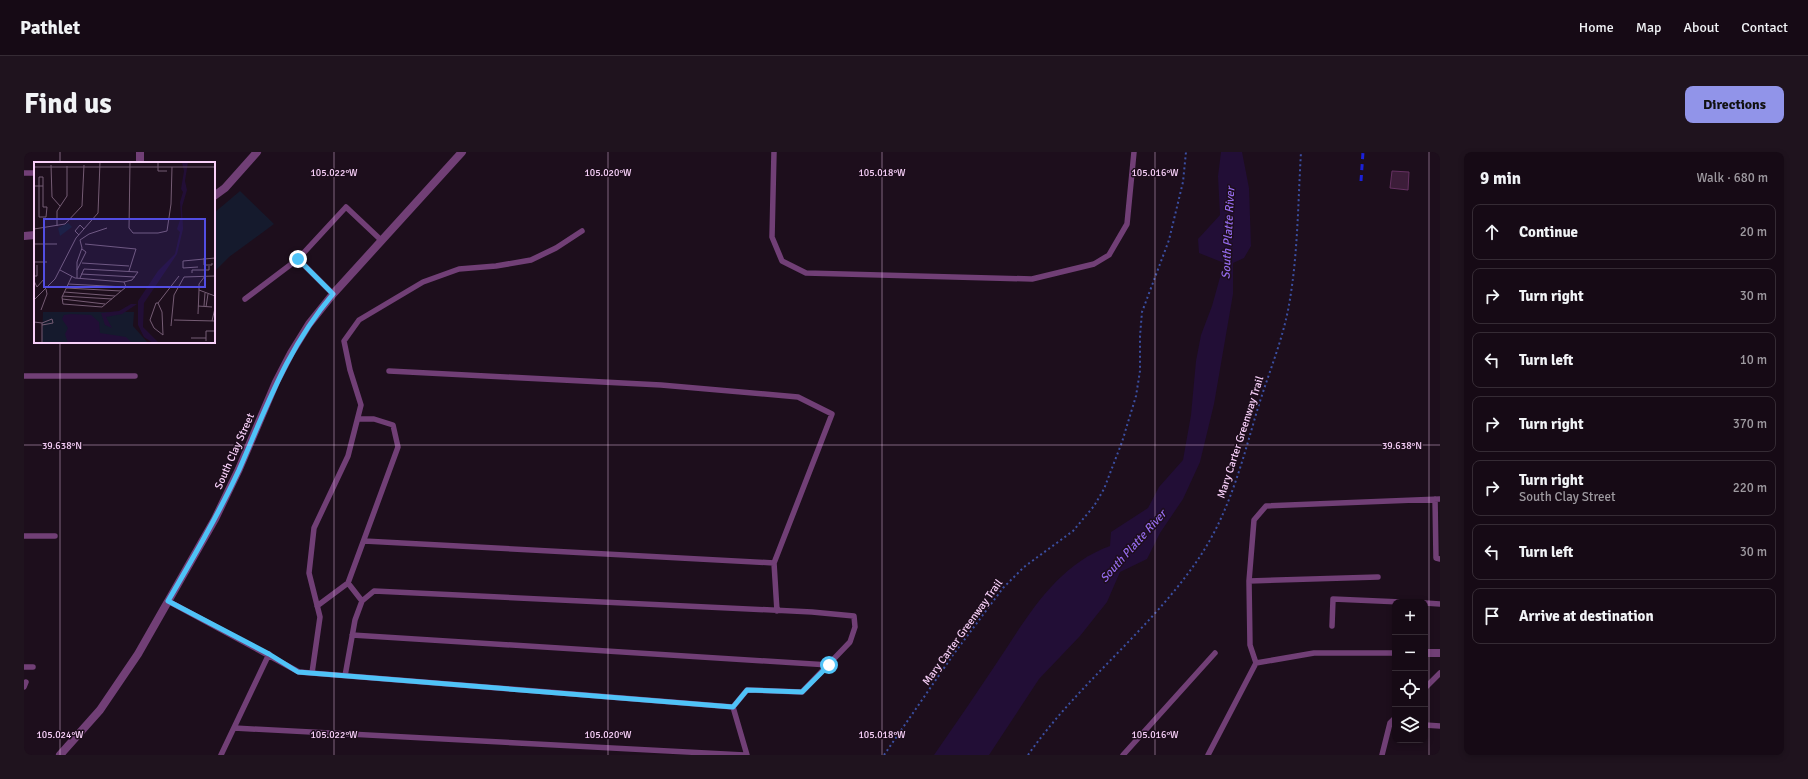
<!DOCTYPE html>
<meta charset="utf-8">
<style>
body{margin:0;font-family:Signika,sans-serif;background:#1f131e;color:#f1f3f6}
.controls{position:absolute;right:12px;bottom:12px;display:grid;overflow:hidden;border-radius:8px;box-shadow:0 2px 6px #0003}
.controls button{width:36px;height:36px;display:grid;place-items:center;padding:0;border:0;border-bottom:1px solid #352b34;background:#160a15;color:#f1f3f6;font:20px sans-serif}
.stop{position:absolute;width:12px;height:12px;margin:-9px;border:3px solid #4fc3f7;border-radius:50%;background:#fff}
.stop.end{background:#4fc3f7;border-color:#fff;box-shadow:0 1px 4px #0008}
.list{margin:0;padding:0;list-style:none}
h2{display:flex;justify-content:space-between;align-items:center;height:52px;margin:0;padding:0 16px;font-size:17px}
h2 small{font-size:13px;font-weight:400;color:#9e9aa0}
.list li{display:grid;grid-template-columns:26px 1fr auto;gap:12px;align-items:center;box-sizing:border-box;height:56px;margin:0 8px 8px;padding:0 8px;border:1px solid #352b34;border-radius:8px}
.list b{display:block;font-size:15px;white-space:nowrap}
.list p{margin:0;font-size:13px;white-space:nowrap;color:#9e9aa0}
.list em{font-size:13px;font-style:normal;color:#9e9aa0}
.icon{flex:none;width:22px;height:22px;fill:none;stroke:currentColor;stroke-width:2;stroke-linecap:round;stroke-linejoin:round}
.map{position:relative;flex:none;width:1416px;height:603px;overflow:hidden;border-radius:8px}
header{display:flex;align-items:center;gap:24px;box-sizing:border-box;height:56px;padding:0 20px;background:#160a15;border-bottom:1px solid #352b34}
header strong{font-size:19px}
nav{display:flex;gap:22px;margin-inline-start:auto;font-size:14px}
.intro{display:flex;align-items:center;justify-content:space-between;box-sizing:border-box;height:96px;padding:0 24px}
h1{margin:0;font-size:28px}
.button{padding:10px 18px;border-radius:8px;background:#9194e9;color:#111;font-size:14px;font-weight:700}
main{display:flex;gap:24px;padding:0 24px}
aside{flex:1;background:#160a15;border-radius:8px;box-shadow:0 2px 6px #0003}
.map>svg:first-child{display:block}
.green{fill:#151a2d}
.water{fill:#220e36}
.building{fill:#3c1d39;stroke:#653161}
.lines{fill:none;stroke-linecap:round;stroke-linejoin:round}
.path{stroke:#3b4fa2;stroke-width:2;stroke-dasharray:2 3;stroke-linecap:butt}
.lane{stroke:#713f76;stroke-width:5.5}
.street{stroke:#713f76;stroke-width:8}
.rail{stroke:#1b21da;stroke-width:3;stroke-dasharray:6 5;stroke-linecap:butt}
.route{stroke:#4fc3f7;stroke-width:5}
.ticks{fill:none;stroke:#f8d0f9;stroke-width:1;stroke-opacity:0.45}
.labels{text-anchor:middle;stroke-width:3;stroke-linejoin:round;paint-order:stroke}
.street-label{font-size:11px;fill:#f8d0f9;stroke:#1d0e1c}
.water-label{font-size:12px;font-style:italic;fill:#956bed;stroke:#1d0e1c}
.inset-road{fill:none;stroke:#755c74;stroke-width:1}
.view{fill:#524de2;fill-opacity:0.15;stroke:#524de2;stroke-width:2}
.inset-edge{fill:none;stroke:#f8d0f9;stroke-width:2}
.ticks-label{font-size:10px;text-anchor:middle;fill:#f8d0f9;stroke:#1d0e1c;stroke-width:3;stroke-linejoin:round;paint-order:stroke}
</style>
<header>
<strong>Pathlet</strong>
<nav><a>Home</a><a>Map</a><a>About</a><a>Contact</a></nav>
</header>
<div class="intro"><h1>Find us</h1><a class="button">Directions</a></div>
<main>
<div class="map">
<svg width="1416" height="603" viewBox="0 0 1416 603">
<rect width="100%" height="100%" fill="#1d0e1c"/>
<path class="green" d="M216 39 250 72 205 105 190 120V61Z"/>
<path class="water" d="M1197 0H1218L1225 36 1227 94 1220 106 1209 111V142L1190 252 1176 310 1159 347 1136 381 1123 407 1096 420 1083 450 1056 484 1015 527 965 603H910C930 574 950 545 970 515 1001 469 1030 414 1086 394L1087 380 1124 356 1135 335 1159 308 1167 263 1172 209 1177 183 1188 154 1200 111 1175 101 1174 87 1196 63 1194 24Z"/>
<path class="building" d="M1368 19 1385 20 1384 38 1366 36Z"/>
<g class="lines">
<path class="path" d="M860 603 929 503 979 436 1000 415 1049 379 1070 354 1080 337 1098 290 1112 244 1116 219V184L1118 160 1145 88 1159 30 1162 0
M1004 603C1055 530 1128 477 1177 403 1206 358 1218 310 1233 259 1244 222 1260 186 1266 147 1274 99 1274 49 1277 0"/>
<path class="lane" d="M750 0 748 85 758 109 782 121 1008 127 1070 112 1085 103 1103 72 1110 0
M0 21H11
M309 142 274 107 322 55 357 88
M221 147 274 107
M365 219 637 233 774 245 808 262 750 411 753 459
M0 224H111
M1411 347 1412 406 1416 407
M0 384H31
M340 389 750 411
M1354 425 1225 429 1230 368 1242 354 1416 347
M1225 429 1226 493 1232 511
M324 431 338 449
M144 449 275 520 709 555
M1401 451 1416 452
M293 454 324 431 374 295 369 273 350 267H334
M1308 474 1309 447 1377 450
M328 483 805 513
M0 515H9
M288 521 296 465 285 421 290 376 324 304 337 253 326 218 320 189 335 168 399 130 435 117 472 114 507 108 532 96 558 79
M321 524 331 468 338 449 350 439 788 460 830 464 831 475 826 490 778 540 723 538 709 555 723 603
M0 535 2 530
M1401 536 1416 521
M1401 573 1416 574
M210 576 720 603
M197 603 245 502
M1099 603 1191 501
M1184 603 1232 511 1290 501H1371
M1358 603 1366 571 1371 566"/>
<path class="street" d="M116 11V0
M190 44 201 36 233 0
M0 84 11 83
M1401 501H1416
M36 603 76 558 114 502 191 367 215 317 252 230 267 201 285 172 309 142 438 0"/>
<path class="rail" d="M1337 29 1339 0"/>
</g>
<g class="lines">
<path class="route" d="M274 107 309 142C263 196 243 254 215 318 194 363 169 406 144 449L245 502 274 520 709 555 723 538 778 540 805 513"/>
</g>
<path class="ticks" d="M36 0V11M310 0V603M584 0V603M858 0V603M1131 0V603M1405 0V603M36 190V603M0 293H1416"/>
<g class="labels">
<g class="street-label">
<text transform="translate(1216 285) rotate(-72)" y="4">Mary Carter Greenway Trail</text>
<text transform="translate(210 299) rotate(-66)" y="4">South Clay Street</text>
<text transform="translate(938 480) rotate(-54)" y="4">Mary Carter Greenway Trail</text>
</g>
<g class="water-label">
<text transform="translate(1204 81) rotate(-87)" y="4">South Platte River</text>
<text transform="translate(1109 394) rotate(-48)" y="4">South Platte River</text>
</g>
</g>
<g transform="translate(10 10)">
<rect width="181" height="181" fill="#1d0e1c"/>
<path d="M34 61 38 65 26 74 24 66ZM9 150H100L99 164 114 181H8Z" fill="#151a2d"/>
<path d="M154 0 151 19 153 28 148 45 149 67 143 92 110 141 109 165 124 180 131 181H119L110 175 104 163V139L124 109 141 92 146 70 143 67 147 55 146 40 149 30 147 27 150 9 148 1ZM97 142H103L88 152 72 155 78 166 71 163 67 151 85 149ZM37 152 57 153 65 160 66 171 92 175 98 181H34L31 172 34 166 28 157 30 153Z" fill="#220e36"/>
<path class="inset-road" d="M96 0 95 66 99 71H124L133 69 137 42 138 5M124 0V9H133M17 3 18 35 26 44M0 5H181M0 24H9V45H13L12 55H5V15H9V24M23 64V49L33 34V4M0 67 31 62 48 44 50 3M45 73 41 69 46 63 50 67M0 82H23M51 82 102 87 95 109M170 96V103H178V101M0 100H13M48 101 95 104M164 105 149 106V99L181 96M26 108 41 116 90 120M43 108 52 90 48 87M158 111V108H175V104M47 112 101 115M0 114H3V103M38 114 28 135 29 142 68 145 92 125 90 120 98 118 104 110 50 107 46 116M171 114 165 122V128L181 134M43 116V100L48 86 46 78 55 72 73 66M0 119 3 125 10 117M34 122 91 125M32 126 87 129M30 130 81 134M28 134 78 137M28 137 71 142M0 138 21 117 42 76 64 51 66 0M122 141H124L128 150 129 173 120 166 116 158ZM124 141 145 114M164 144 178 145M170 144 171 131M172 145 174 132M7 148 13 132 12 127M164 152 165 128M140 158 181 159M178 159 181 146M0 160 8 161V181M8 161 18 157 19 161 8 163M137 164 140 133 150 115 181 114M157 176H172M172 179V169H181"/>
<path class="view" d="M10 57H171V125H10Z"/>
<rect width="181" height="181" class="inset-edge"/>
</g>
<g class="ticks-label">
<text x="310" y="24">105.022°W</text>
<text x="584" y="24">105.020°W</text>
<text x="858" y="24">105.018°W</text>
<text x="1131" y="24">105.016°W</text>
<text x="38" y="297">39.638°N</text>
<text x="1378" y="297">39.638°N</text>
<text x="36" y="586">105.024°W</text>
<text x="310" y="586">105.022°W</text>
<text x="584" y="586">105.020°W</text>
<text x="858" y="586">105.018°W</text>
<text x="1131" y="586">105.016°W</text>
</g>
</svg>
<div class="controls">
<button>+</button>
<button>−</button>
<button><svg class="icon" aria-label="locate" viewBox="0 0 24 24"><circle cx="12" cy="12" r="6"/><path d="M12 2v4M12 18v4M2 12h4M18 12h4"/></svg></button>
<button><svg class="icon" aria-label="layers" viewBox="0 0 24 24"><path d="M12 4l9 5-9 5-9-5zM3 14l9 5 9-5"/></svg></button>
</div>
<div class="stop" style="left:805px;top:513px"></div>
<div class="stop end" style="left:274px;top:107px"></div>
</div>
<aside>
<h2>9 min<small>Walk · 680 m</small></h2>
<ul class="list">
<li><svg class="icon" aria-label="ahead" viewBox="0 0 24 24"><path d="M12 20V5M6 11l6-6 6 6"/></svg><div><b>Continue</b></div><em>20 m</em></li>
<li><svg class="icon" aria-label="right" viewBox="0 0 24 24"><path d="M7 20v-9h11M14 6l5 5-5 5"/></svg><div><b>Turn right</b></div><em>30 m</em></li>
<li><svg class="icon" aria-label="left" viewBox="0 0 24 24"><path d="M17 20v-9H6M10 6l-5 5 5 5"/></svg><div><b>Turn left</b></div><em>10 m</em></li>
<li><svg class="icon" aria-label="right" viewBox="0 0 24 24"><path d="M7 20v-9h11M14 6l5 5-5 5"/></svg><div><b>Turn right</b></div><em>370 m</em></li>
<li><svg class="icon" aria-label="right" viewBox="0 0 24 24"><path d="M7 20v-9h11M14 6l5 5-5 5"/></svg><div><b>Turn right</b><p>South Clay Street</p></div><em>220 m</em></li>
<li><svg class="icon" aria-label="left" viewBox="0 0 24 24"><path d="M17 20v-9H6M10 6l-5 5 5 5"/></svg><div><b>Turn left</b></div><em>30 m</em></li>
<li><svg class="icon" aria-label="arrive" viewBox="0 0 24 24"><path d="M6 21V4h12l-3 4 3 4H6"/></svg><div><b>Arrive at destination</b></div></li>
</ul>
</aside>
</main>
